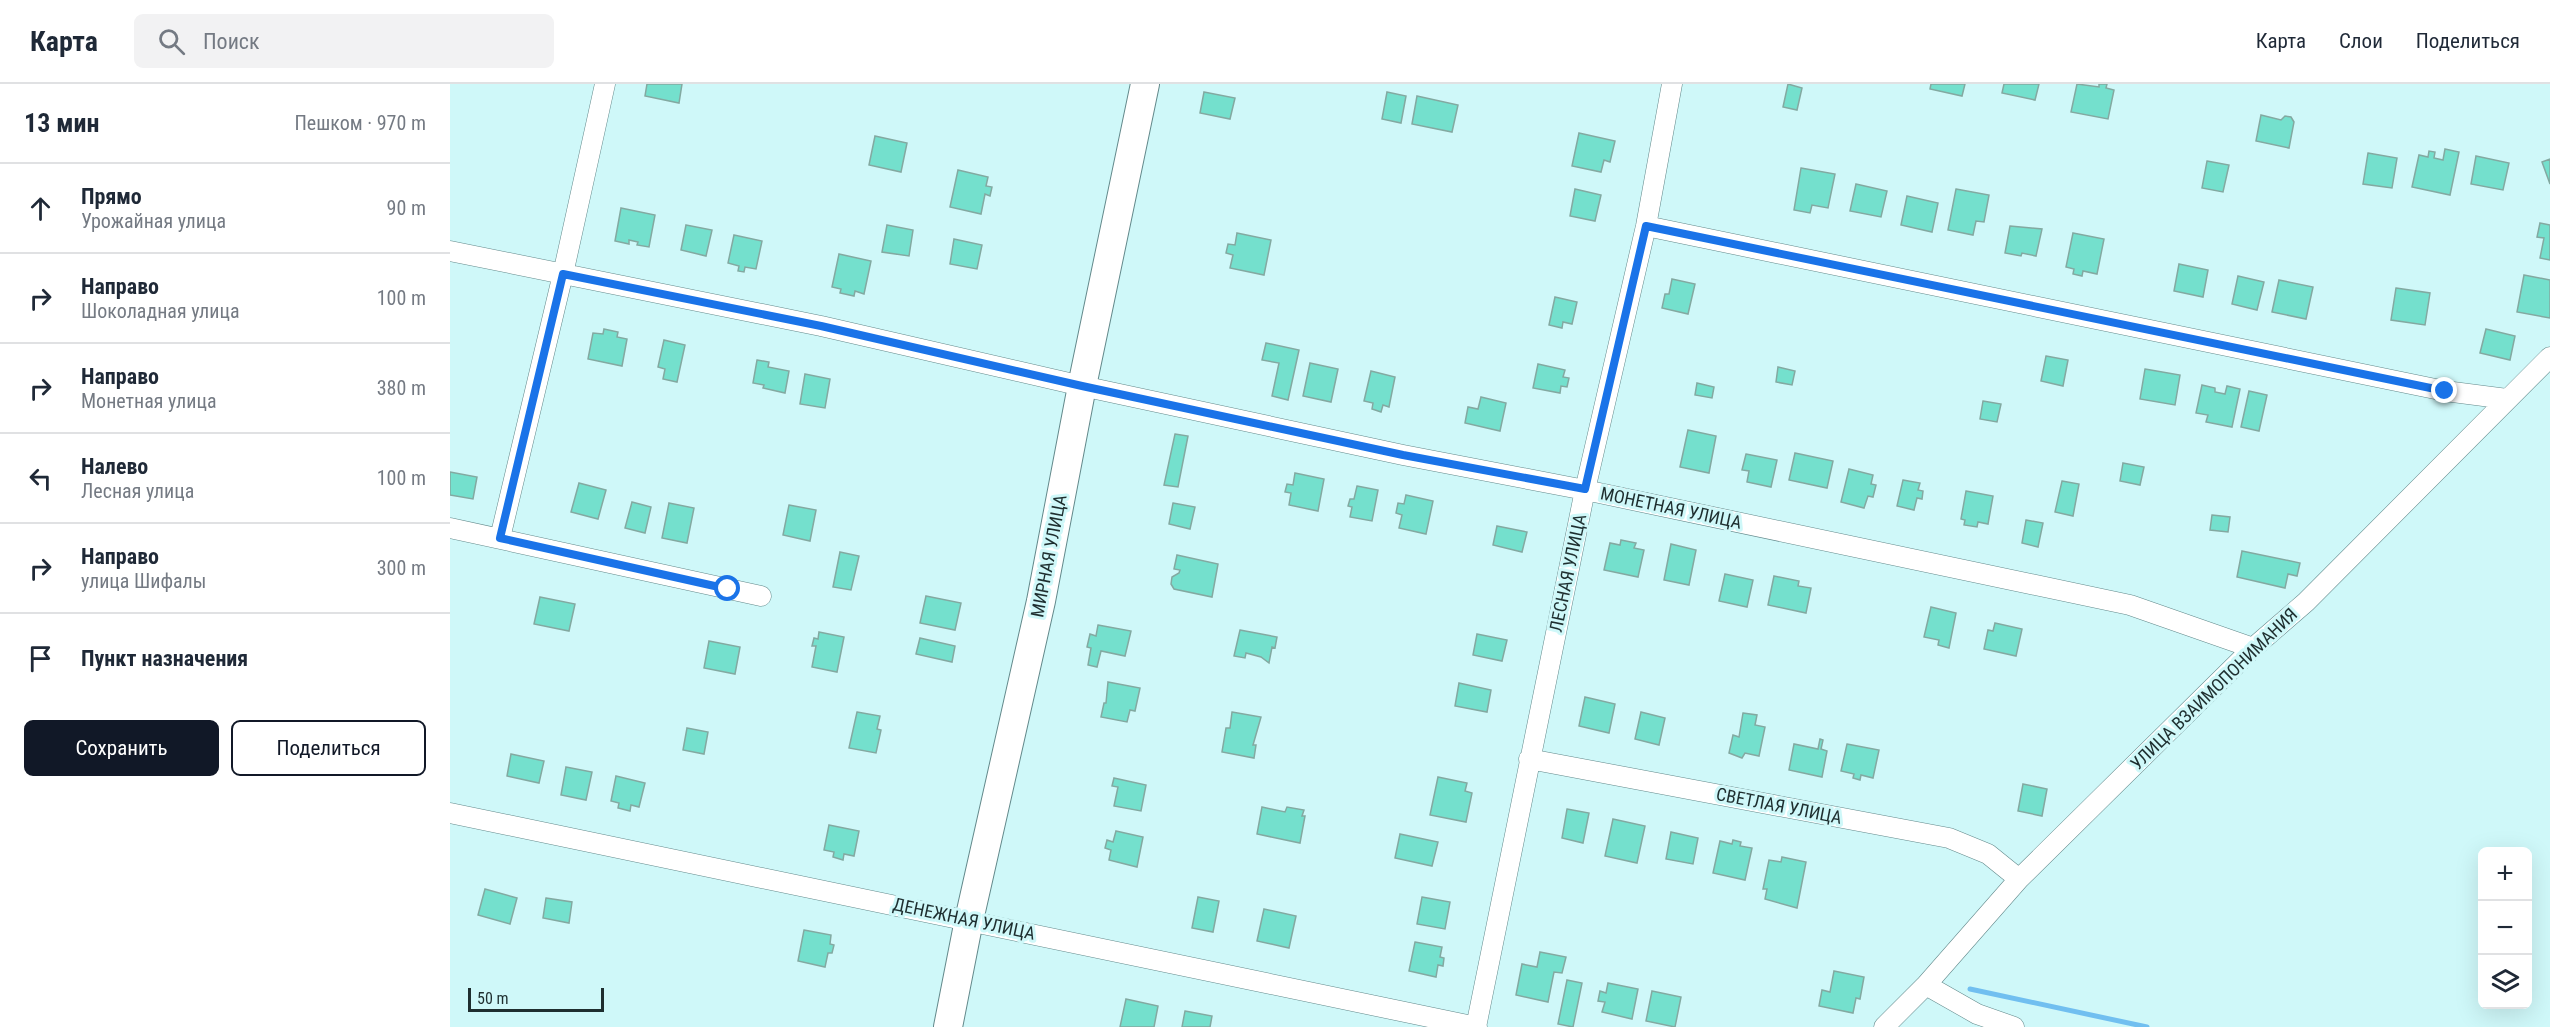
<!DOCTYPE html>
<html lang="ru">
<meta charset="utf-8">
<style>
body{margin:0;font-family:"Roboto Condensed",sans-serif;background:#f2f2f3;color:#1f2937}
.controls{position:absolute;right:18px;bottom:18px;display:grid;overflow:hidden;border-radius:9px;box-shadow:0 6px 24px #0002}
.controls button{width:54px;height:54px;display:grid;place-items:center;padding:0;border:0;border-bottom:2px solid #e0e1e3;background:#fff;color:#1f2937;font:30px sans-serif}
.scale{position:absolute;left:18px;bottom:15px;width:136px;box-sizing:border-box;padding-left:6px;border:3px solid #1e2e2f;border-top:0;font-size:16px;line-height:21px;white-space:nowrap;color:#1e2e2f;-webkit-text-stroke:4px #cff8f9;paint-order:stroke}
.stop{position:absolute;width:18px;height:18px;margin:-14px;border:4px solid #1a73e8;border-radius:50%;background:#fff}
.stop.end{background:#1a73e8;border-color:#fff;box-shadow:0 2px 6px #0008}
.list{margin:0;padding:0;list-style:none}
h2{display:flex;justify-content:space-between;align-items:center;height:78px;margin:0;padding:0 24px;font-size:26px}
h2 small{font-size:20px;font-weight:400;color:#747a83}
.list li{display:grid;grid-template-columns:39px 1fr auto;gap:18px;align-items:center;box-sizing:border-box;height:90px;padding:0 24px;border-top:2px solid #e0e1e3}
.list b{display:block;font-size:22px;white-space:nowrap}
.list p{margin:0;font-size:20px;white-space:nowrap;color:#747a83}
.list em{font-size:20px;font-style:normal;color:#747a83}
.actions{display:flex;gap:12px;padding:18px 24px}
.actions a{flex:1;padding:14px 0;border:2px solid #111827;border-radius:9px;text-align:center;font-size:21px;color:#111827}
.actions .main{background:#111827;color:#fff}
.icon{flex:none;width:33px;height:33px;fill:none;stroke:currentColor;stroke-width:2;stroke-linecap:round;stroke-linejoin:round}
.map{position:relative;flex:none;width:2100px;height:943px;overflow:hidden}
header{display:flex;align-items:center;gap:36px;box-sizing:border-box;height:84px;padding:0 30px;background:#fff;border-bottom:2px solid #e0e1e3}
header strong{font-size:28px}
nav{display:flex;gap:33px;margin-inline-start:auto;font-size:21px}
.search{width:420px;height:54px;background:#f2f2f3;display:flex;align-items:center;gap:15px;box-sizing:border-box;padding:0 21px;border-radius:9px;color:#747a83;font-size:22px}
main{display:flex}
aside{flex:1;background:#fff}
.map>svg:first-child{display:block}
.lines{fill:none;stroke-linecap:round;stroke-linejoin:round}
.stream{stroke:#71bff0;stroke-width:5}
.building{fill:#74e0cd;stroke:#83a9a1;stroke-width:1.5}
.street-casing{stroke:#63898b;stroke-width:21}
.secondary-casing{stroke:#63898b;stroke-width:30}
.street{stroke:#fff;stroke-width:20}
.secondary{stroke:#fff;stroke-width:28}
.route{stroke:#1a73e8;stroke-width:8}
.labels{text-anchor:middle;stroke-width:6;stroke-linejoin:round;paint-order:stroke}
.street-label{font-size:18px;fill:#1e2e2f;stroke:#cff8f9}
</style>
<header>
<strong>Карта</strong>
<div class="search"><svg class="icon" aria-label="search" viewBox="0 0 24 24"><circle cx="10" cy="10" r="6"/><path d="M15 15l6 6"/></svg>Поиск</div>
<nav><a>Карта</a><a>Слои</a><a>Поделиться</a></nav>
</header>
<main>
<aside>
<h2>13 мин<small>Пешком · 970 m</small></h2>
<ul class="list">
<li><svg class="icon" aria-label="ahead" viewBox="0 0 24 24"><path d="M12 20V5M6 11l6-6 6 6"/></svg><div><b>Прямо</b><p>Урожайная улица</p></div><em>90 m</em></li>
<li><svg class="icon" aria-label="right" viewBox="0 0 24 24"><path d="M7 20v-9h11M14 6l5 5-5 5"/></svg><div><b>Направо</b><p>Шоколадная улица</p></div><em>100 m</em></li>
<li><svg class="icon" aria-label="right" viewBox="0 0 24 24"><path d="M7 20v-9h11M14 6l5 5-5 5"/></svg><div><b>Направо</b><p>Монетная улица</p></div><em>380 m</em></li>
<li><svg class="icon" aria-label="left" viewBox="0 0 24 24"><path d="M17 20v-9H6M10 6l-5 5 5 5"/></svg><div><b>Налево</b><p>Лесная улица</p></div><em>100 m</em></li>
<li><svg class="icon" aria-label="right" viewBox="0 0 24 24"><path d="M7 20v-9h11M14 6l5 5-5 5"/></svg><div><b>Направо</b><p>улица Шифалы</p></div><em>300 m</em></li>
<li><svg class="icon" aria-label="arrive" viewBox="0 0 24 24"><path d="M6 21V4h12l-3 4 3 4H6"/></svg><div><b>Пункт назначения</b></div></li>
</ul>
<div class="actions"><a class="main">Сохранить</a><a>Поделиться</a></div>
</aside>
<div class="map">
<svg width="2100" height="943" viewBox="0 0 2100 943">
<rect width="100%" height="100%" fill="#cff8f9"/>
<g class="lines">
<path class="stream" d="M1520 905 1697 943"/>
</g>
<path class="building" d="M197 0H232L229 19 195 12Z
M1338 0 1352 4 1347 26 1333 23Z
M1481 0H1515L1512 12 1480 5Z
M1554 0H1589L1585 16 1552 9Z
M1627 0 1649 3V0H1657L1656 4 1664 6 1658 35 1621 28Z
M754 8 785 14 780 35 750 29Z
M937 8 956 12 951 39 932 35Z
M967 12 1008 21 1002 48 962 40Z
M1811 31 1831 36 1835 32 1841 33 1844 38 1839 64 1806 57Z
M1129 49 1165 57 1160 78 1154 76 1151 88 1122 82Z
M425 52 457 59 451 88 419 81Z
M1995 65 2009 68 2000 111 1962 103 1969 71 1978 73 1979 67 1985 68 1984 74 1993 76Z
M1918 69 1947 74 1942 104 1913 100Z
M2026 72 2059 79 2053 106 2021 100Z
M2100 75V100L2092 78Z
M1757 77 1779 81 1773 108 1752 104Z
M1351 84 1385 90 1378 124 1362 121 1360 129 1344 126Z
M508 86 538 93 536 102 542 103 540 112 535 110 531 130 500 123Z
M1406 100 1437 107 1431 133 1400 127Z
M1125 105 1151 111 1145 137 1120 132Z
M1506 105 1539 111 1534 138 1526 137 1523 151 1498 146Z
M1457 112 1488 119 1482 148 1451 141Z
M171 124 205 131 199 163 187 161 188 158 179 156V160L165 157Z
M2090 139 2100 141V176L2090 174 2094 154 2087 153Z
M236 141 262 146 256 172 231 166Z
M437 141 463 146 459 172 432 168Z
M1560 142 1592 145 1586 172 1572 169 1571 172 1555 169Z
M787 149 821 156 814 191 780 184 783 171 776 169 778 160 785 161Z
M1623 149 1654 155 1647 190 1633 187 1632 192 1623 190 1624 185 1616 183Z
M284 151 312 157 306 185 295 183 294 188 288 187 289 182 278 179Z
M504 155 532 161 527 185 500 180Z
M389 170 421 177 414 210 405 207 404 212 390 209 391 205 382 203Z
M1729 180 1758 186 1753 213 1724 207Z
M2074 191 2100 196V234L2067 228Z
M1788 192 1814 198 1807 226 1782 220Z
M1222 195 1245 200 1238 230 1212 224 1215 210H1219Z
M1829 196 1863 203 1856 235 1822 228Z
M1946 204 1980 209 1975 241 1941 236Z
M1105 213 1127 218 1122 240 1113 238 1112 244 1099 241Z
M154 245 168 248 167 253 177 255 172 282 138 275 143 249 153 250Z
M2036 245 2065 252 2060 276 2030 269Z
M214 256 235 261 227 298 213 295 215 285 208 283Z
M816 259 849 266 838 316 822 312 829 279 812 276Z
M1596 272 1618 276 1613 302 1591 297Z
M307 276 319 278 318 283 339 287 335 309 313 304 314 301 303 299Z
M860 279 888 285 881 318 853 312Z
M1088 280 1115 286 1113 293 1119 294 1117 303 1111 302 1110 309 1083 304Z
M1328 283 1345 287 1342 301 1326 298Z
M1695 285 1730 291 1725 321 1690 315Z
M921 287 945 293 939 323 933 321 931 328 922 325 923 319 914 317Z
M355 290 380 295 375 324 350 320Z
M1247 299 1264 303 1262 314 1245 311Z
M1752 301 1765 304V308L1775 310 1777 302 1790 305 1782 343 1756 338 1758 331 1746 329Z
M1799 307 1817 311 1809 347 1791 343Z
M1031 313 1056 319 1050 347 1015 339 1018 323 1028 325Z
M1533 317 1551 320 1547 338 1530 335Z
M1238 346 1266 352 1259 389 1230 383Z
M725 350 738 352 728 403 714 401Z
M1345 369 1383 377 1377 404 1339 396Z
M1296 370 1327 376 1321 403 1297 398 1299 387 1292 386Z
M1673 379 1694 383 1690 401 1670 397Z
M1399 385 1423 391 1421 400 1426 401 1423 413 1418 412 1414 424 1391 418Z
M0 388 27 393 23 415 0 411Z
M845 389 874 395 868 427 839 421 841 409 835 408 837 400 843 401Z
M1453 396 1470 399 1468 406 1473 407 1472 415 1467 414 1464 426 1447 422Z
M1612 397 1629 400 1623 432 1605 428Z
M129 399 156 406 148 435 121 428Z
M907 402 928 406 922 437 900 433 902 423 898 422 900 415H904Z
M1516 407 1543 412 1538 440 1528 438 1527 443 1514 441 1515 436 1511 435Z
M956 411 983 417 976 450 949 444 952 431 946 429 948 419 954 420Z
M182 418 201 423 195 449 175 444Z
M219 419 244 424 237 459 212 454Z
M723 419 745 423 740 445 719 440Z
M339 421 366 426 360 457 333 451Z
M1762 431 1780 433 1778 448 1760 446Z
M1576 436 1593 439 1588 463 1572 459Z
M1047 442 1077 448 1072 468 1043 461Z
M1171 456 1186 459 1184 464 1194 466 1188 493 1154 486 1160 459 1170 461Z
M1221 460 1246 466 1239 501 1214 496Z
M1792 467 1850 479 1847 492 1838 490 1835 504 1787 493Z
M390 468 409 472 401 506 383 503Z
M727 471 768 480 762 513 724 505 721 500 722 493 729 489 730 486 724 485Z
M1275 490 1303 496 1297 523 1269 517Z
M1324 492 1349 497 1348 502 1361 504 1356 529 1318 521Z
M476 512 511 519 505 546 470 539Z
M90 513 125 520 119 547 84 540Z
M1481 523 1506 529 1499 564 1488 561 1489 556 1474 553Z
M1545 539 1572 545 1566 572 1534 565 1538 546 1543 547Z
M648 541 681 547 675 572 651 567 647 583 638 581 641 564 637 563 640 550 646 552Z
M790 546 827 553 825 564 822 563 819 579 811 573 796 569 795 574 784 572Z
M369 548 394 553 387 588 362 583 366 562H362L364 554 368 555Z
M1027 550 1057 556 1052 577 1023 571Z
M470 554 505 562 502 578 466 570Z
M259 557 290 563 285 590 254 584Z
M658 598 690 604 685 627 680 626 677 638 651 633 654 619H656Z
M1009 599 1041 606 1037 628 1005 622Z
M1135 613 1165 620 1159 649 1129 642Z
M407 628 430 632 427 645 431 646 426 669 399 664Z
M782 628 811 633 803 661H806L804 674 772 668 776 644H780Z
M1191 628 1215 634 1209 661 1185 655Z
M1293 629 1307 631 1305 641 1315 643 1309 672 1295 669 1292 674 1279 669 1283 651 1289 653Z
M237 644 258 648 254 670 233 666Z
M1370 655 1373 656 1371 665 1377 667 1372 693 1339 686 1344 660 1368 665Z
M1397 660 1429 666 1423 694 1411 691 1410 696 1403 694 1404 690 1391 687Z
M61 670 94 677 89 699 57 692Z
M116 683 142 688 136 716 111 711Z
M166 692 195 699 189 723 181 721 180 727 168 724 169 719 161 717Z
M988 693 1017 699 1015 707 1022 709 1016 738 980 731Z
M664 694 696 701 691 727 664 722 668 703 662 702Z
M1573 700 1597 705 1592 732 1568 727Z
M812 723 835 728 837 723 854 726 852 732H855L850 759 807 750Z
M1117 725 1139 729 1133 759 1112 754Z
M1163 735 1195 742 1187 779 1155 772Z
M379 741 409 747 404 772 394 770 393 776 383 773 384 768 374 766Z
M666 747 693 753 687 783 659 776 661 766 655 764 657 756 663 758Z
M1221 748 1248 754 1243 780 1216 775Z
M950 750 988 758 982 782 945 774Z
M1283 756 1291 758 1290 762 1302 764 1295 796 1263 789 1270 757 1282 760Z
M1332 773 1356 778 1347 824 1315 815 1317 805H1313L1319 776 1331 778Z
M35 805 67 814 60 840 28 831Z
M748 813 769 817 763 848 742 844Z
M972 813 1000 818 995 845 967 840Z
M96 814 122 818 119 839 93 834Z
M814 825 846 832 839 864 807 857Z
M354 846 381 851 380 860 384 861 382 869H378L375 883 348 877Z
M965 858 992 863 990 873 994 874 993 882 988 881 986 893 959 887Z
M1090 868 1116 873 1112 889 1104 888 1098 918 1066 911 1072 880 1087 883Z
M1384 887 1414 893 1410 915 1406 914 1403 929 1369 922 1372 906 1380 908Z
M1117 896 1132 899 1123 943 1108 940Z
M1158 899 1188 905 1182 935 1152 928 1155 918 1148 917 1150 907 1156 909Z
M1202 907 1231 913 1225 943 1196 937Z
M676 915 708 922 704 943H670Z
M735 927 762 932 760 943H732Z"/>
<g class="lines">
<g class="street-casing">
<path id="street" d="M1196 142 1995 307 2057 315
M0 167 371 242 632 302 953 371 1135 406 1680 521 1803 564
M0 444 311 512
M50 454 113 190 155 0
M1079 675 1499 754 1538 770 1569 795
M0 729 1027 943
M1476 901 1527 930 1564 943
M1026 943 1135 406 1196 142 1222 0
M1434 943 1476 901 1569 795 1803 564 1856 518 2100 273"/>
</g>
<g class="secondary-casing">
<path id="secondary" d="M498 943 519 836 591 517 632 302 695 0"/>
</g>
<use href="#street" class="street"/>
<use href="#secondary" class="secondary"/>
</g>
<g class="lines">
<path class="route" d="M278 505 50 454 113 190 371 242 632 302 953 371 1135 405 1196 142 1995 307"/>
</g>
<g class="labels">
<g class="street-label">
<text transform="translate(1221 424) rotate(12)" y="6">МОНЕТНАЯ УЛИЦА</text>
<text transform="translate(599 472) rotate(-79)" y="6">МИРНАЯ УЛИЦА</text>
<text transform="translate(1118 489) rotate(-78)" y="6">ЛЕСНАЯ УЛИЦА</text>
<text transform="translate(1764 605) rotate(-44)" y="6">УЛИЦА ВЗАИМОПОНИМАНИЯ</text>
<text transform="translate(1329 722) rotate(11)" y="6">СВЕТЛАЯ УЛИЦА</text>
<text transform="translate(514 835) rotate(12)" y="6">ДЕНЕЖНАЯ УЛИЦА</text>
</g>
</g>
</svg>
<div class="controls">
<button>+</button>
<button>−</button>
<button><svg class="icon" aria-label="layers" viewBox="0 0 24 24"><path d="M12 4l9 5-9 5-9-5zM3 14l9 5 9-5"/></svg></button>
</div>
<div class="scale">50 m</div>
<div class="stop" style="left:278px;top:505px"></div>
<div class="stop end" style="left:1995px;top:307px"></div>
</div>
</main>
